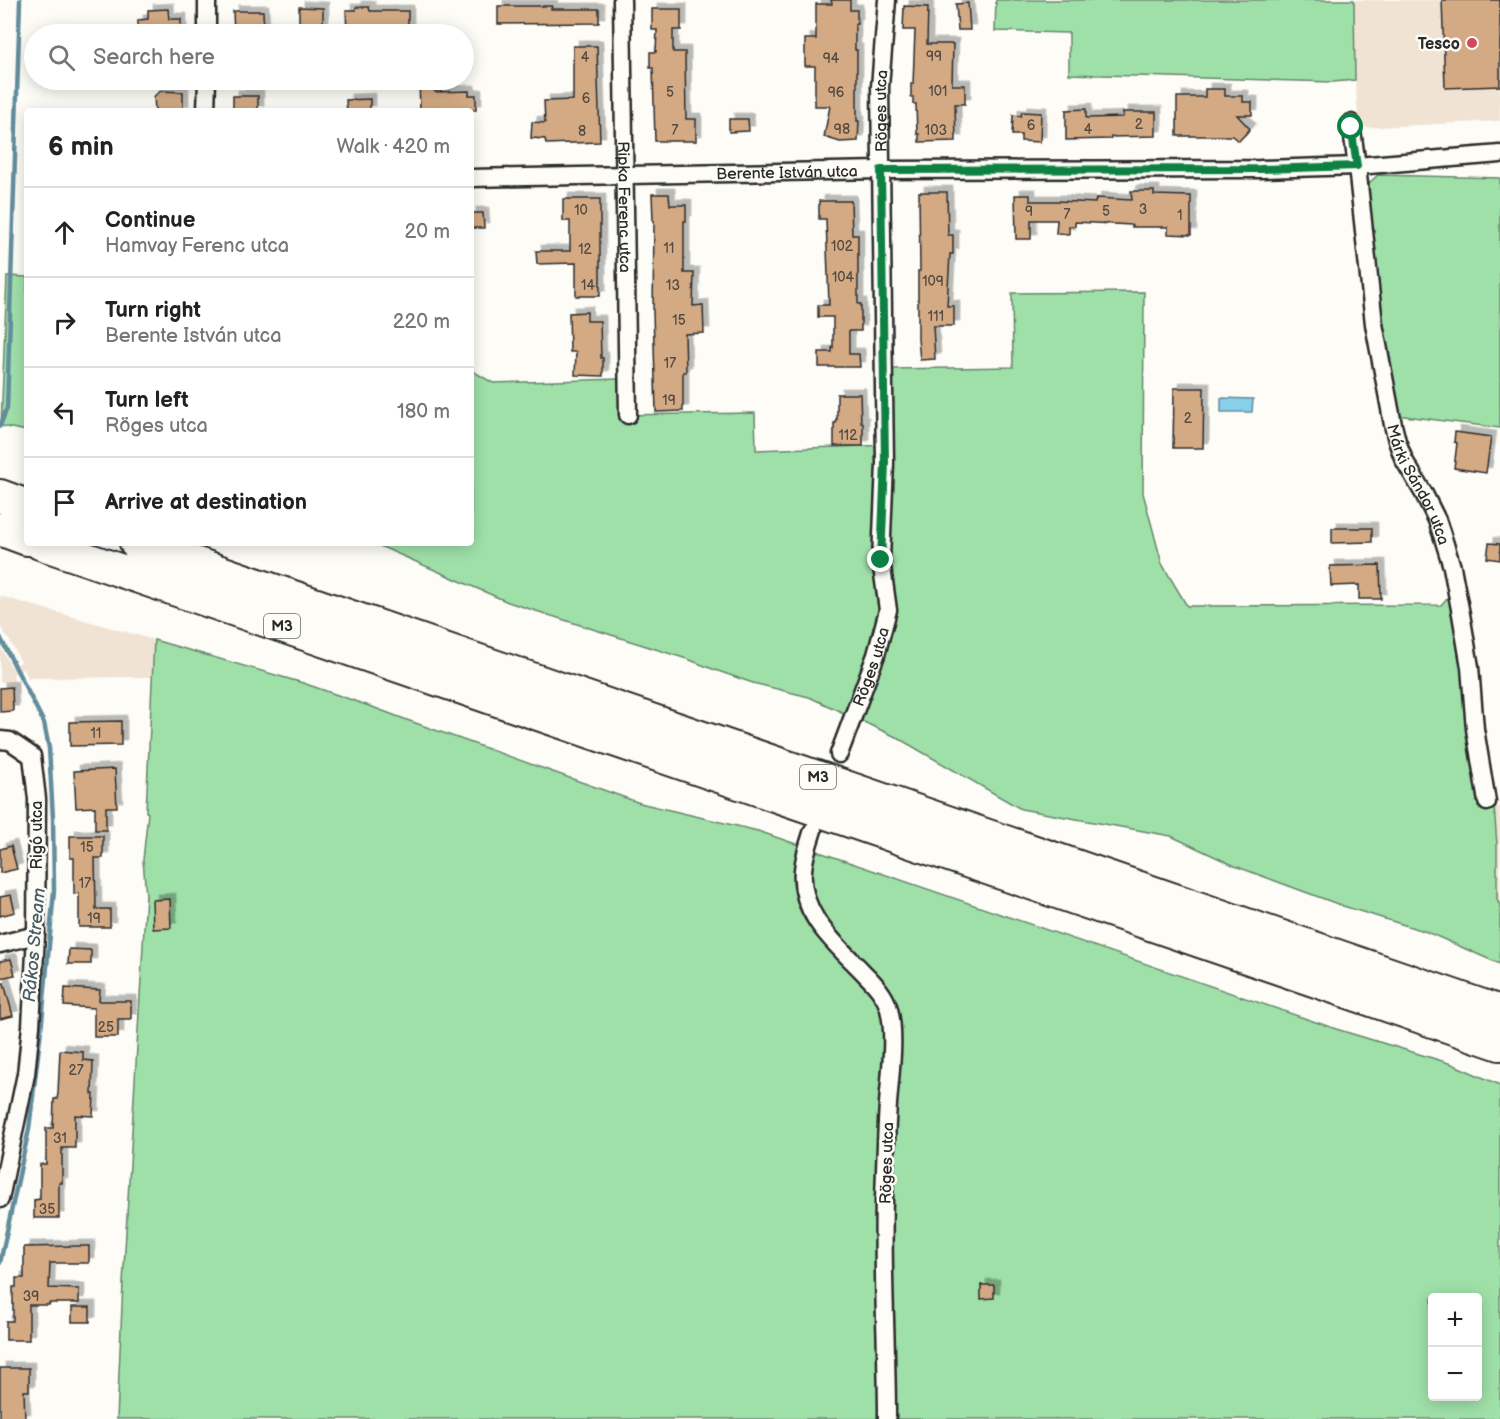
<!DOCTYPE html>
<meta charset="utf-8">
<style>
body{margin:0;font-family:"Balsamiq Sans",sans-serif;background:#f2f2f2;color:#222}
.controls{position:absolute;right:18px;bottom:18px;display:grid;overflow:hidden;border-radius:6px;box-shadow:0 3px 15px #0003}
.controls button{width:54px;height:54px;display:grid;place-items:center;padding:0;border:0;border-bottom:2px solid #e0e0e0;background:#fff;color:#222;font:30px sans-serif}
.stop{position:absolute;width:18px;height:18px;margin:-14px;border:4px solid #0b8043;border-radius:50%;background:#fff}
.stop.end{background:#0b8043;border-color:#fff;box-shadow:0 2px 6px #0008}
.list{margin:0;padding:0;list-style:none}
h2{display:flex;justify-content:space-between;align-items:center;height:78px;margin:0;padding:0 24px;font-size:26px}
h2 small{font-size:20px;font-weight:400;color:#767676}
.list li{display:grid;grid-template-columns:39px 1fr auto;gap:18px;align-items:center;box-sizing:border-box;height:90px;padding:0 24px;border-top:2px solid #e0e0e0}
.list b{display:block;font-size:22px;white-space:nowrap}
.list p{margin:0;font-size:20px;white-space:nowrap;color:#767676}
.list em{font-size:20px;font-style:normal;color:#767676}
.icon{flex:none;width:33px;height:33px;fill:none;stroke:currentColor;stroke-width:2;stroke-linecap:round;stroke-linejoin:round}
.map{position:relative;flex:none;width:1500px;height:1419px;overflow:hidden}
.search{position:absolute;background:#fff;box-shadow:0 3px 15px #0003;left:24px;top:24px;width:450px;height:66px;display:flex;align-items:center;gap:15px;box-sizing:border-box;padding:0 21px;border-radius:33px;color:#767676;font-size:22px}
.panel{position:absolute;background:#fff;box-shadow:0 3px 15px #0003;left:24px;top:108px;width:450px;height:438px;border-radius:6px}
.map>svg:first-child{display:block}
.built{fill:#f0e3d4}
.green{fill:#9fe0a9;stroke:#65866a;stroke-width:1.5;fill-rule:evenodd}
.water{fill:#88cfe9;stroke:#638d9d;stroke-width:1.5}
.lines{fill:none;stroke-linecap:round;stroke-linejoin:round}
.stream{stroke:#638d9d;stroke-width:4.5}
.building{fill:#d3aa84;stroke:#2b2b2b;stroke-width:1.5;filter:url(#shadow)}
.minor-casing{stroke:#2b2b2b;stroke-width:21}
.motorway-casing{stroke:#2b2b2b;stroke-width:36}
.minor{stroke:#fdfcf7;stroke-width:16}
.motorway{stroke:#fdfcf7;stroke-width:32}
.route{stroke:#0b8043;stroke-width:8}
.poi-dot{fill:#d1495b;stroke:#fdfcf7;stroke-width:2}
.labels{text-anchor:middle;stroke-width:5;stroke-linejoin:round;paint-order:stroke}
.number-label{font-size:14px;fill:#554b41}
.shield{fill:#fdfcf7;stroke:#6a6a68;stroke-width:1.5}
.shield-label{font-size:15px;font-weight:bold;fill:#2b2b2b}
.poi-label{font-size:16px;font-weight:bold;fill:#2b2b2b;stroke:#fdfcf7;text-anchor:end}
.street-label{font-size:16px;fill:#2b2b2b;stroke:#fdfcf7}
.water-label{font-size:18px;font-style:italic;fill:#475c64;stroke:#fdfcf7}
</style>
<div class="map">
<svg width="1500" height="1419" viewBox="0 0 1500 1419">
<defs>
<filter id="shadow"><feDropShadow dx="5.5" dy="-5.5" stdDeviation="0" flood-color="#0004"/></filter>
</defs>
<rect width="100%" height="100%" fill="#fdfcf7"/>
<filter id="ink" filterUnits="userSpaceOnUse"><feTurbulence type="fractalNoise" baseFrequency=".0167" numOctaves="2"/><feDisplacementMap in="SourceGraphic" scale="12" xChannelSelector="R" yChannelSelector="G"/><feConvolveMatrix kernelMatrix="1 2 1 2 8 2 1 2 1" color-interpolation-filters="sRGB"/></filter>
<g filter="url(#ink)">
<path class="built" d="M1354 0H1500V121L1359 128 1355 80Z
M0 596 154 640 152 677 28 678 24 669 13 674 14 682H0V646L11 667 21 662 11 643 0 626Z
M1494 806 1500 807V905L1497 900V845Z"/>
<path class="green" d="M996 0H1354L1355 80 1333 82 1069 74V33L995 31Z
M1378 175 1500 178V428L1397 415 1368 221 1369 183Z
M7 276 27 277V431L1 426Z
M1144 292 1143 493 1162 564 1187 606 1441 605 1448 597 1460 629 1479 806H1494L1497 845V900L1500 905V964L1427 932 1343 906 1235 866 1171 836 1021 809 896 737 809 697 753 683 715 670 690 660 508 602 373 543H471V370L493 383 618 379 620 415 755 413 756 450 890 445 892 369 1013 367 1012 293Z
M154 640 303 683 375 708 407 720 640 803 758 831 1336 1029 1452 1064 1500 1085V1419H117L123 1283 146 895 143 860 148 813 146 812ZM1432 1298H1478V1396H1432Z"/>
<path class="water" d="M1221 398 1253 399 1252 412H1221Z"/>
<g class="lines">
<path class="stream" d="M0 426 7 408 20 0
M0 637 44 723 49 748 53 818 54 891 42 1021 29 1129 0 1263"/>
</g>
<path class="building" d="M831 0H850V10H857V24H855V50H857V121H859L858 141 840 142 824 137 830 106H815V66H805V39H816V4H832Z
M1442 0H1500V86L1445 88Z
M968 3 970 30H958L956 4Z
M498 6H552L551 9H599V23L498 24Z
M904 6 928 7 927 44H953L952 85H965V104H955L956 141 919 142V134H917L916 104H913V97H911V84H913L915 30H903Z
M299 7 323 8V34H299Z
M356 7H369L370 11H408V33L347 34 346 10H356Z
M168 9 169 19H181V34H138V20L148 19V10Z
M652 9H681V30H673V52H685L686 119H696V141H655L653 68H650V52H656L657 30H652Z
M233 11H263L264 33H234Z
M573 46H597L600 142 546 144 545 139 531 138 532 122 545 123 544 101 573 100Z
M419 80H435V92L469 91V95H476V110L420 111Z
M1205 89H1225V96H1243V102H1252V115H1237L1250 129 1239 141 1233 136H1177V97H1205Z
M161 91 183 92V111H155L154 96Z
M233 96H258V111H233Z
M370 99V111H347L346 100Z
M1086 109V118L1123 117V112H1156V136L1111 137V139L1066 140V110Z
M1022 112 1041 113 1040 142 1021 141V135H1012L1013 115 1021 116Z
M729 119H748L749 131 729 132Z
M1131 191H1154V195L1191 196V235L1168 234V227H1132V225L1075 222V226H1069V234L1056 233 1057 220H1031V239H1016L1015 195H1030V201H1058L1095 203 1096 198 1132 200Z
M919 192H947L948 235H953V254H950L947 306H954V326H933L935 359 920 360 918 339V271H920Z
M652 194H669L670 205H686V221H684V273H694L693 306 703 305 704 333 685 334 686 372H683V411L656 412 653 312 654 221H653Z
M563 199H600V296H576V263L537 264 536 251H570V221H563Z
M819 201H851L852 235H858V304H861V331H849V354H859L860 367H819V352H832V348H833V317H818V305H829L826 219H819Z
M471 213H483L484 228H471Z
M587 312V321H600L601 358H603V376L575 375 576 352H570L569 313Z
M1174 388H1204L1203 448H1173Z
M837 394H860L861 423H863V446H834V423H836V419H837Z
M1455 432 1491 437 1486 473 1454 468 1457 443 1454 442Z
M1332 528H1372V542L1332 543Z
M1489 543 1500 544V560L1487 558Z
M1380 565 1381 599H1359V585L1331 586 1330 566Z
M12 687 13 711 0 712V688Z
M121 721V745L70 746V722Z
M115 769 117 807H106V830H95V807L76 808 74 771Z
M70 836H103V858H95L96 909H110V927H79V893L74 894V858H70Z
M11 846 17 869 0 873V849Z
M11 895 15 912 0 916V897Z
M170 899 171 928 153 929 152 900Z
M69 949 91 950V964H68Z
M11 959 15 975 0 978V961Z
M0 983H4L13 1016 0 1019Z
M65 988 100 990 99 1001H131V1019H118V1037H94V1008L64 1006Z
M60 1050 83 1052V1060L93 1061 92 1094H94L93 1116 75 1115V1148H62V1183H59V1218H34V1200L40 1199V1164H46V1128H53L54 1099H57L58 1093Z
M73 1246H89V1263H50L49 1288 79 1289V1303H49V1305H29V1340H6V1321H13V1287H16V1278H24V1247Z
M981 1285H994V1298L981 1299Z
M72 1307H90V1322H72Z
M0 1368H29V1391H24L25 1419H0Z"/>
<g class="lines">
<g class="minor-casing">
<g id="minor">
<path id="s1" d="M622 0 628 415"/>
<path d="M207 34V0"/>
<path d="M206 111 207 80"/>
<path id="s2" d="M1351 123 1357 166 1374 324 1393 425 1397 441 1404 460 1424 494 1437 520 1444 541 1452 567 1461 614 1470 667 1475 729 1487 802"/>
<path id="s3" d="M471 178 881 170 1260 169 1357 166 1500 154"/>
<path d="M0 740 10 741 32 756 37 799 36 935 31 1026 26 1074 0 1199"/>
<path id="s4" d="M839 754 876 655 888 610 881 560 885 463 880 87 887 0"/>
<path d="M813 830C809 843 804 856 803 870 799 914 835 943 863 972 873 982 885 994 889 1009 896 1036 890 1076 888 1104 886 1136 885 1168 884 1200 882 1273 887 1346 887 1419"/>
<path d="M0 944 36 935"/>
</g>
</g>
<g class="motorway-casing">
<path id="motorway" d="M0 496 27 506
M0 529 27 539
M40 543 1500 1044
M136 543C591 699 1045 858 1500 1012"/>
</g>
<use href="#minor" class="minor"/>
<use href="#motorway" class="motorway"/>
</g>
</g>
<g class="lines" filter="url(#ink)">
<path class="route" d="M881 560 885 463 881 170 1260 169 1357 166 1351 127"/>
</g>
<circle class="poi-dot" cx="1472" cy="43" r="6"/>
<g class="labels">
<g class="number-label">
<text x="934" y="61">99</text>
<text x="585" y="62">4</text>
<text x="831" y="63">94</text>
<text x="938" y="96">101</text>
<text x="670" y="97">5</text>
<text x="836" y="97">96</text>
<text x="586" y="103">6</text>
<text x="1139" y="129">2</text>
<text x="1031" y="130">6</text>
<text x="842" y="134">98</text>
<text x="1088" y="134">4</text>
<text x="675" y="135">7</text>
<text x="936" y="135">103</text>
<text x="582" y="136">8</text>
<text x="1143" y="214">3</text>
<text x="581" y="215">10</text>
<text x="1029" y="216">9</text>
<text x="1106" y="216">5</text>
<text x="1067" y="219">7</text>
<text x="1180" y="220">1</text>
<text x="842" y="251">102</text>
<text x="669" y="253">11</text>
<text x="585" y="254">12</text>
<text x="843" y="282">104</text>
<text x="933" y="286">109</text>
<text x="588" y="290">14</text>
<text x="673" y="290">13</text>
<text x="936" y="321">111</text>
<text x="679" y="325">15</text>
<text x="670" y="368">17</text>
<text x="669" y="405">19</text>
<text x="1188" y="423">2</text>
<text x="848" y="440">112</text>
<text x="96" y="738">11</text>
<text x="87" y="852">15</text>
<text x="85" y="888">17</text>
<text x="94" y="923">19</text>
<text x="106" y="1032">25</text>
<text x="76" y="1075">27</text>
<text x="60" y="1143">31</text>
<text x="47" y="1214">35</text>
<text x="31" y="1301">39</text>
</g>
<g class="shield">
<rect x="264" y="614" width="36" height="24" rx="4.5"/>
<rect x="800" y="765" width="36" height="24" rx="4.5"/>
</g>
<g class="shield-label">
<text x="282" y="631">M3</text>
<text x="818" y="782">M3</text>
</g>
<g class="poi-label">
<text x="1460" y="49">Tesco</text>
</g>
<g class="street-label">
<text dy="6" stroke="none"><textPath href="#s4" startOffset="652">Röges utca</textPath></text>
<text dy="6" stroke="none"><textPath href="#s3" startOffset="316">Berente István utca</textPath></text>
<text dy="6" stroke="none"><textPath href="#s1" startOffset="207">Ripka Ferenc utca</textPath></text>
<text dy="6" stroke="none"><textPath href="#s2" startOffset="370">Márki Sándor utca</textPath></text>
<text dy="6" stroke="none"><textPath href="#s4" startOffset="93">Röges utca</textPath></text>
<text transform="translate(36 835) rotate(-90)" y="6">Rigó utca</text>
<text transform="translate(886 1163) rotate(-88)" y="6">Röges utca</text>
</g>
<g class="water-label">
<text transform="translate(34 945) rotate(-85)" y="6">Rákos Stream</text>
</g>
</g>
</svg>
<div class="controls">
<button>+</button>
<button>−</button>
</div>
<div class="stop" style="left:1351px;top:127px"></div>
<div class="stop end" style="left:881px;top:560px"></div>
<div class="search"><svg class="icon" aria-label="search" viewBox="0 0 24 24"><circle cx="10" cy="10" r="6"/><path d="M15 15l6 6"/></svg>Search here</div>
<section class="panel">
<h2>6 min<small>Walk · 420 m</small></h2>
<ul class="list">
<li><svg class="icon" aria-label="ahead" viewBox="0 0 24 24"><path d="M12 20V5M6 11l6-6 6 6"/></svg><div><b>Continue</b><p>Hamvay Ferenc utca</p></div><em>20 m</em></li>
<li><svg class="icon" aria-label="right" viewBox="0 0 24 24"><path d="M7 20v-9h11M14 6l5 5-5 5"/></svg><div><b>Turn right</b><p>Berente István utca</p></div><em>220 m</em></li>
<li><svg class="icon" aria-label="left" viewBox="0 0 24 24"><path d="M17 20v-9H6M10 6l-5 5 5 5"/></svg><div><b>Turn left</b><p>Röges utca</p></div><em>180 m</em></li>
<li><svg class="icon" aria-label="arrive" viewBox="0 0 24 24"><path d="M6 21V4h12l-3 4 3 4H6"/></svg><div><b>Arrive at destination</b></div></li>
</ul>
</section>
</div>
